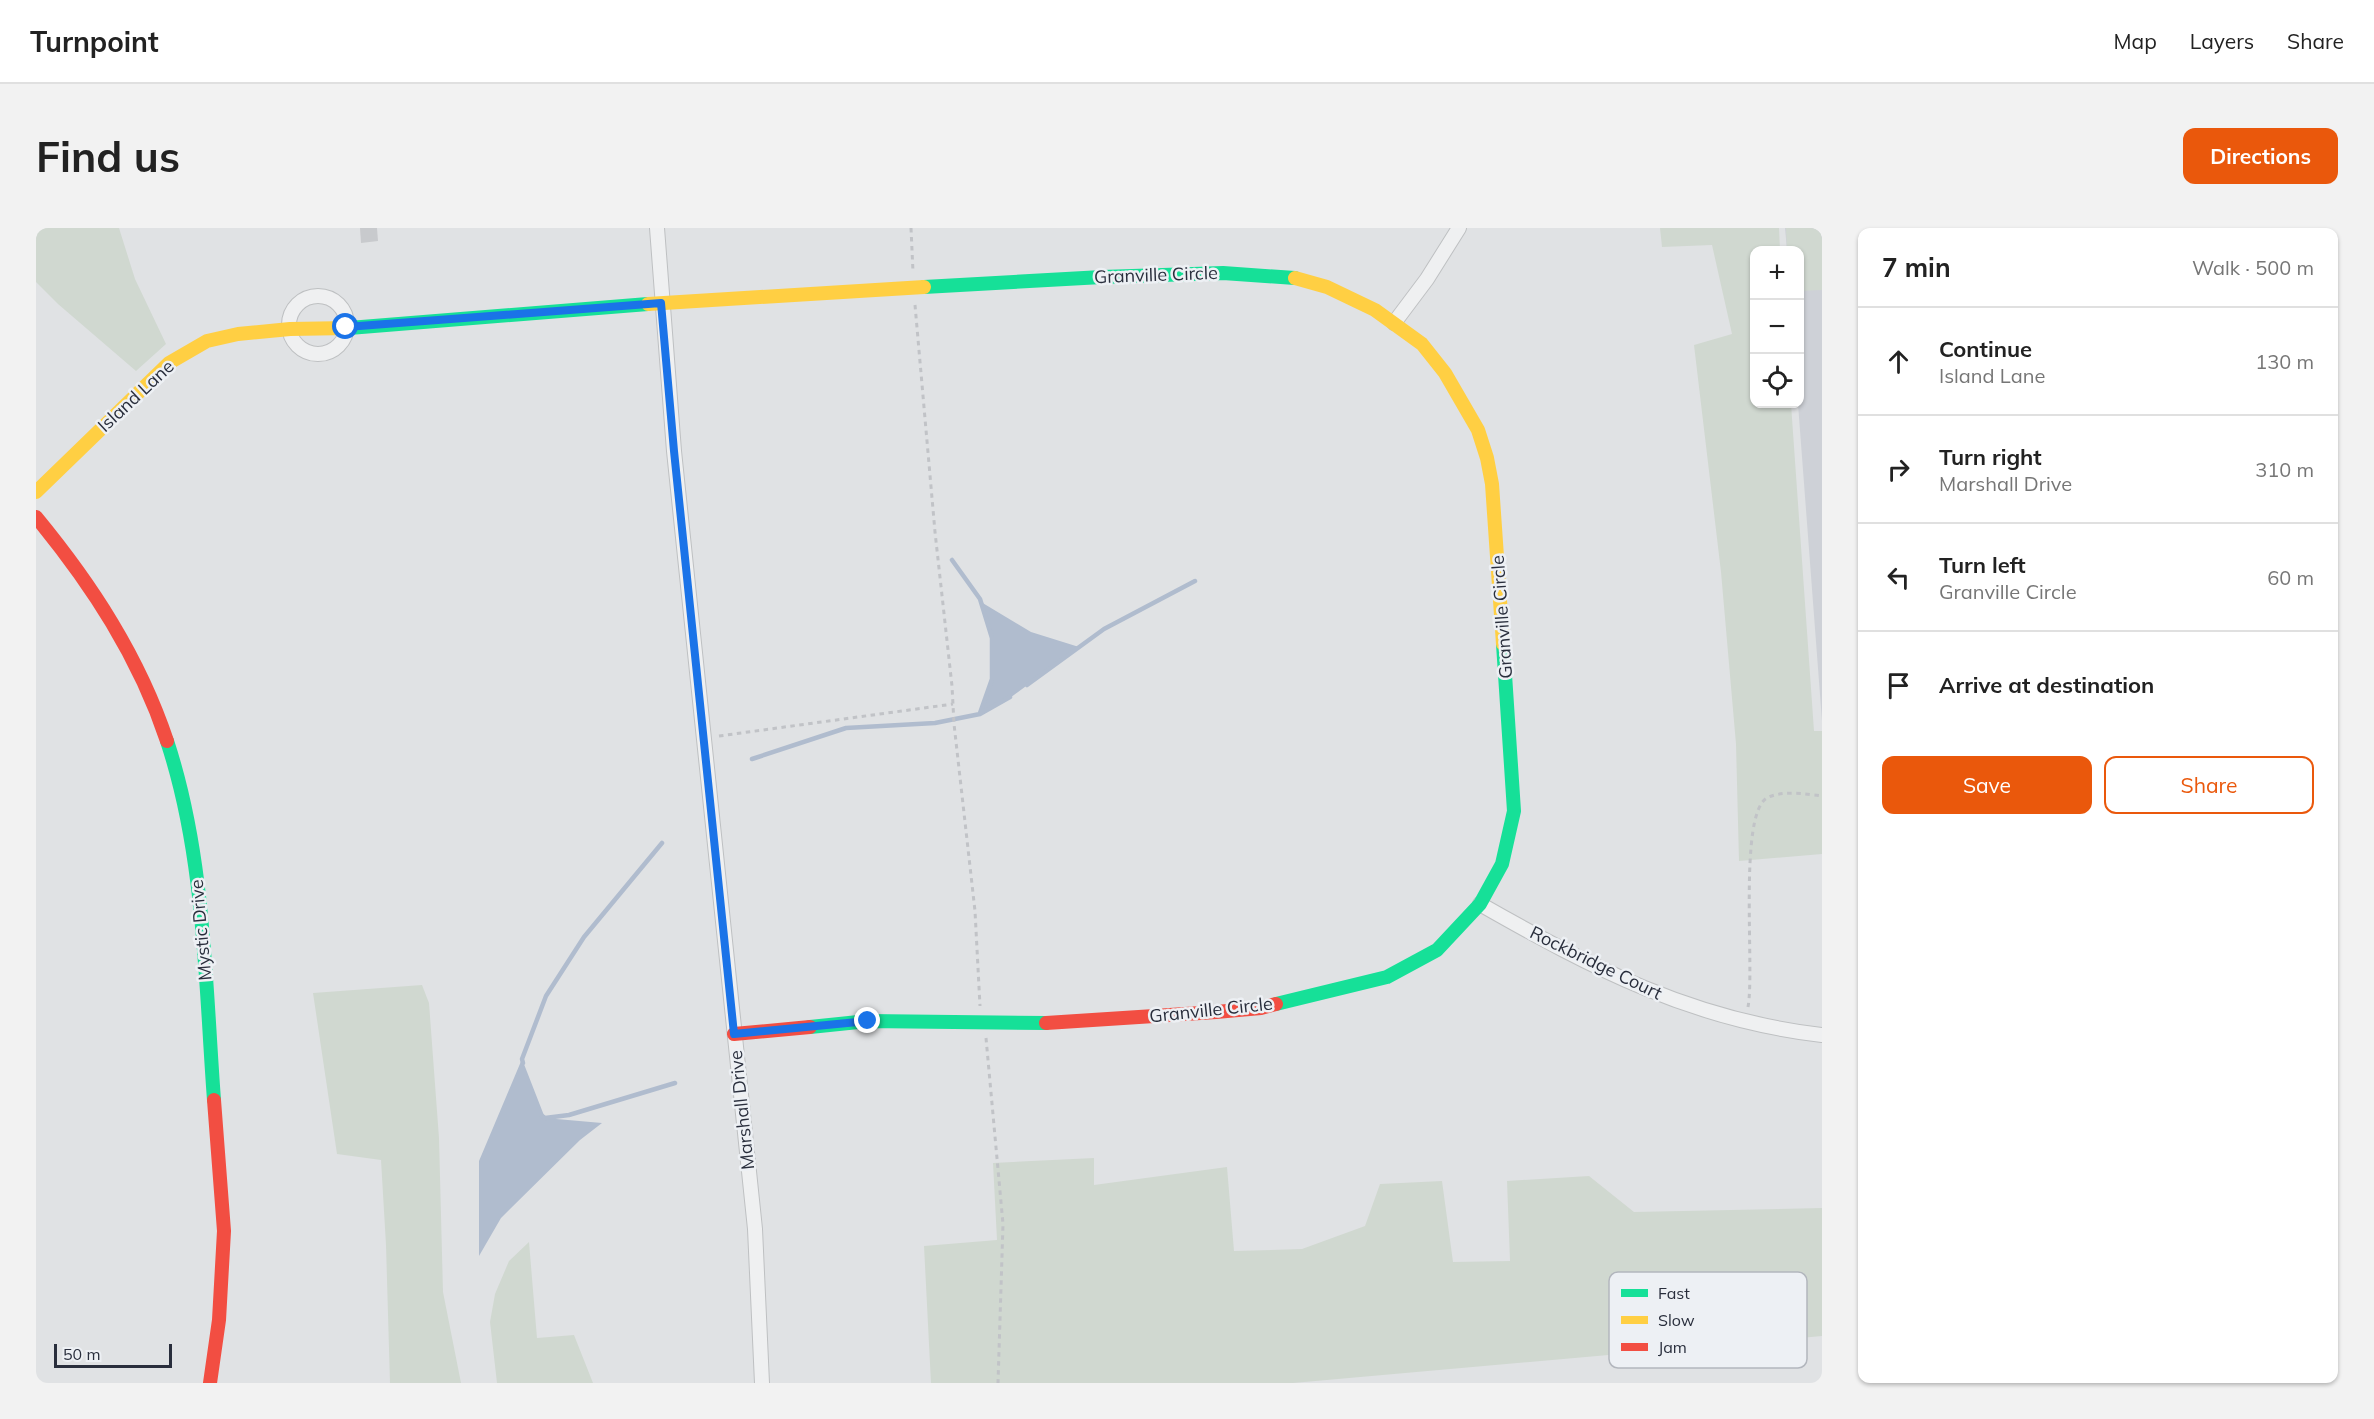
<!DOCTYPE html>
<meta charset="utf-8">
<style>
body{margin:0;font-family:Mulish,sans-serif;background:#f2f2f2;color:#222}
.controls{position:absolute;right:18px;top:18px;display:grid;overflow:hidden;border-radius:12px;box-shadow:0 2px 4px #0004}
.controls button{width:54px;height:54px;display:grid;place-items:center;padding:0;border:0;border-bottom:2px solid #e0e0e0;background:#fff;color:#222;font:30px sans-serif}
.scale{position:absolute;left:18px;bottom:15px;width:118px;box-sizing:border-box;padding-left:6px;border:3px solid #292e3c;border-top:0;font-size:16px;line-height:21px;white-space:nowrap;color:#292e3c;-webkit-text-stroke:4px #edf0f4;paint-order:stroke}
.stop{position:absolute;width:18px;height:18px;margin:-14px;border:4px solid #1a73e8;border-radius:50%;background:#fff}
.stop.end{background:#1a73e8;border-color:#fff;box-shadow:0 2px 6px #0008}
.list{margin:0;padding:0;list-style:none}
h2{display:flex;justify-content:space-between;align-items:center;height:78px;margin:0;padding:0 24px;font-size:26px}
h2 small{font-size:20px;font-weight:400;color:#767676}
.list li{display:grid;grid-template-columns:39px 1fr auto;gap:18px;align-items:center;box-sizing:border-box;height:108px;padding:0 24px;border-top:2px solid #e0e0e0}
.list b{display:block;font-size:22px;white-space:nowrap}
.list p{margin:0;font-size:20px;white-space:nowrap;color:#767676}
.list em{font-size:20px;font-style:normal;color:#767676}
.actions{display:flex;gap:12px;padding:18px 24px}
.actions a{flex:1;padding:14px 0;border:2px solid #ea580c;border-radius:12px;text-align:center;font-size:21px;color:#ea580c}
.actions .main{background:#ea580c;color:#fff}
.icon{flex:none;width:33px;height:33px;fill:none;stroke:currentColor;stroke-width:2;stroke-linecap:round;stroke-linejoin:round}
.map{position:relative;flex:none;width:1786px;height:1155px;overflow:hidden;border-radius:12px}
header{display:flex;align-items:center;gap:36px;box-sizing:border-box;height:84px;padding:0 30px;background:#fff;border-bottom:2px solid #e0e0e0}
header strong{font-size:28px}
nav{display:flex;gap:33px;margin-inline-start:auto;font-size:21px}
.intro{display:flex;align-items:center;justify-content:space-between;box-sizing:border-box;height:144px;padding:0 36px}
h1{margin:0;font-size:42px}
.button{padding:15px 27px;border-radius:12px;background:#ea580c;color:#fff;font-size:21px;font-weight:700}
main{display:flex;gap:36px;padding:0 36px}
aside{flex:1;background:#fff;border-radius:12px;box-shadow:0 2px 4px #0004}
.map>svg:first-child{display:block}
.built{fill:#ced1d7}
.green{fill:#d0d8d0}
.water{fill:#b0bcce}
.lines{fill:none;stroke-linecap:round;stroke-linejoin:round}
.stream{stroke:#b0bcce;stroke-width:4.5}
.building{fill:#c8cacd}
.street-casing{stroke:#bec0c2;stroke-width:16}
.path{stroke:#c1c3c7;stroke-width:3;stroke-dasharray:4.5 4.5;stroke-linecap:butt}
.street{stroke:#eff0f1;stroke-width:14}
.fast{stroke:#16e098;stroke-width:14}
.slow{stroke:#ffcf43;stroke-width:14}
.jam{stroke:#f24e42;stroke-width:14}
.route{stroke:#1a73e8;stroke-width:8}
.labels{text-anchor:middle;stroke-width:5;stroke-linejoin:round;paint-order:stroke}
.street-label{font-size:18px;fill:#292e3c;stroke:#edf0f4}
.key{fill:#edf0f4;stroke:#b2b6bd;stroke-width:1.5}
.key-label{font-size:16px;fill:#292e3c}
</style>
<header>
<strong>Turnpoint</strong>
<nav><a>Map</a><a>Layers</a><a>Share</a></nav>
</header>
<div class="intro"><h1>Find us</h1><a class="button">Directions</a></div>
<main>
<div class="map">
<svg width="1786" height="1155" viewBox="0 0 1786 1155">
<rect width="100%" height="100%" fill="#e0e2e4"/>
<path class="built" d="M1749 0H1786V493L1762 176 1764 22H1751Z"/>
<path class="green" d="M0 0H83L99 51 130 116 100 143 22 76 0 54Z
M1624 0H1743L1744 22H1718V176H1755L1778 503H1786V626L1703 633 1700 516 1685 344 1658 117 1696 106 1676 17 1626 19Z
M1750 0H1786V62L1764 63V22H1751Z
M386 757 393 775 403 910 407 1064 425 1155H354L350 1017 345 932 301 926 277 765Z
M1058 930V957L1191 939 1198 1023 1266 1021 1329 998 1344 956 1406 953 1417 1034 1474 1033 1471 953 1553 948 1598 984 1786 980V1108L1257 1155H895L888 1018 961 1012 957 935Z
M493 1014 501 1110 538 1107 557 1155H461L454 1094 459 1066 473 1033Z"/>
<path class="water" d="M945 374 995 404 1043 419 967 475 944 486 956 451V410Z
M486 831 509 890 566 895 544 912 465 990 443 1028V933Z"/>
<g class="lines">
<path class="stream" d="M916 332 944 371 956 410V451L944 485
M991 457 1068 401 1159 353
M716 531 810 500 899 495 944 486 974 469
M487 835 486 831 510 768 548 709 626 615
M505 887 509 890 533 887 639 855"/>
</g>
<path class="building" d="M324 0H341L342 13 325 15Z"/>
<g class="lines">
<g class="street-casing">
<path id="street" d="M621 0 638 223 719 1001 726 1155
M253 97a29 29 0 1 1 58 0a29 29 0 1 1-58 0Z
M1358 95 1391 51 1423 0
M1444 676C1556 740 1656 792 1786 807"/>
</g>
<path class="path" d="M875 0 877 44
M879 77 899 304 916 458 918 496 939 683 944 778
M683 508 917 476
M1712 779C1719 742 1702 586 1731 570 1745 562 1770 566 1786 568
M950 810 967 996 962 1155"/>
<use href="#street" class="street"/>
<path class="fast" d="M888 59 1066 49 1187 45 1259 50
M313 100 612 76
M131 513C169 628 169 752 178 872
M1240 776 1351 749 1401 722 1444 676 1466 636 1478 583 1467 416
M774 799 832 793 1010 795"/>
<path class="slow" d="M1259 50 1291 59 1339 82 1386 116 1409 145 1442 202 1451 230 1456 256 1467 416
M612 76 888 59
M0 264 133 135 171 113 202 106 254 101 313 100"/>
<path class="jam" d="M0 289C56 357 103 429 131 513
M1010 795 1180 784 1225 780 1240 776
M698 806 774 799
M174 1155 183 1092 188 1003 178 872"/>
</g>
<g class="lines">
<path class="route" d="M310 99 625 75 638 223 698 806 832 793"/>
</g>
<g class="labels">
<g class="street-label">
<text transform="translate(1120 47) rotate(-2)" y="6">Granville Circle</text>
<text transform="translate(100 168) rotate(-43)" y="6">Island Lane</text>
<text transform="translate(1466 389) rotate(-94)" y="6">Granville Circle</text>
<text transform="translate(165 702) rotate(-95)" y="6">Mystic Drive</text>
<text transform="translate(1560 735) rotate(26)" y="6">Rockbridge Court</text>
<text transform="translate(1175 782) rotate(-6)" y="6">Granville Circle</text>
<text transform="translate(706 882) rotate(-96)" y="6">Marshall Drive</text>
</g>
</g>
<rect x="1573" y="1044" width="198" height="96" rx="9" class="key"/>
<rect x="1585" y="1061" width="27" height="8" fill="#16e098"/>
<rect x="1585" y="1088" width="27" height="8" fill="#ffcf43"/>
<rect x="1585" y="1115" width="27" height="8" fill="#f24e42"/>
<g class="key-label">
<text x="1622" y="1071">Fast</text>
<text x="1622" y="1098">Slow</text>
<text x="1622" y="1125">Jam</text>
</g>
</svg>
<div class="controls">
<button>+</button>
<button>−</button>
<button><svg class="icon" aria-label="locate" viewBox="0 0 24 24"><circle cx="12" cy="12" r="6"/><path d="M12 2v4M12 18v4M2 12h4M18 12h4"/></svg></button>
</div>
<div class="scale">50 m</div>
<div class="stop" style="left:310px;top:99px"></div>
<div class="stop end" style="left:832px;top:793px"></div>
</div>
<aside>
<h2>7 min<small>Walk · 500 m</small></h2>
<ul class="list">
<li><svg class="icon" aria-label="ahead" viewBox="0 0 24 24"><path d="M12 20V5M6 11l6-6 6 6"/></svg><div><b>Continue</b><p>Island Lane</p></div><em>130 m</em></li>
<li><svg class="icon" aria-label="right" viewBox="0 0 24 24"><path d="M7 20v-9h11M14 6l5 5-5 5"/></svg><div><b>Turn right</b><p>Marshall Drive</p></div><em>310 m</em></li>
<li><svg class="icon" aria-label="left" viewBox="0 0 24 24"><path d="M17 20v-9H6M10 6l-5 5 5 5"/></svg><div><b>Turn left</b><p>Granville Circle</p></div><em>60 m</em></li>
<li><svg class="icon" aria-label="arrive" viewBox="0 0 24 24"><path d="M6 21V4h12l-3 4 3 4H6"/></svg><div><b>Arrive at destination</b></div></li>
</ul>
<div class="actions"><a class="main">Save</a><a>Share</a></div>
</aside>
</main>
